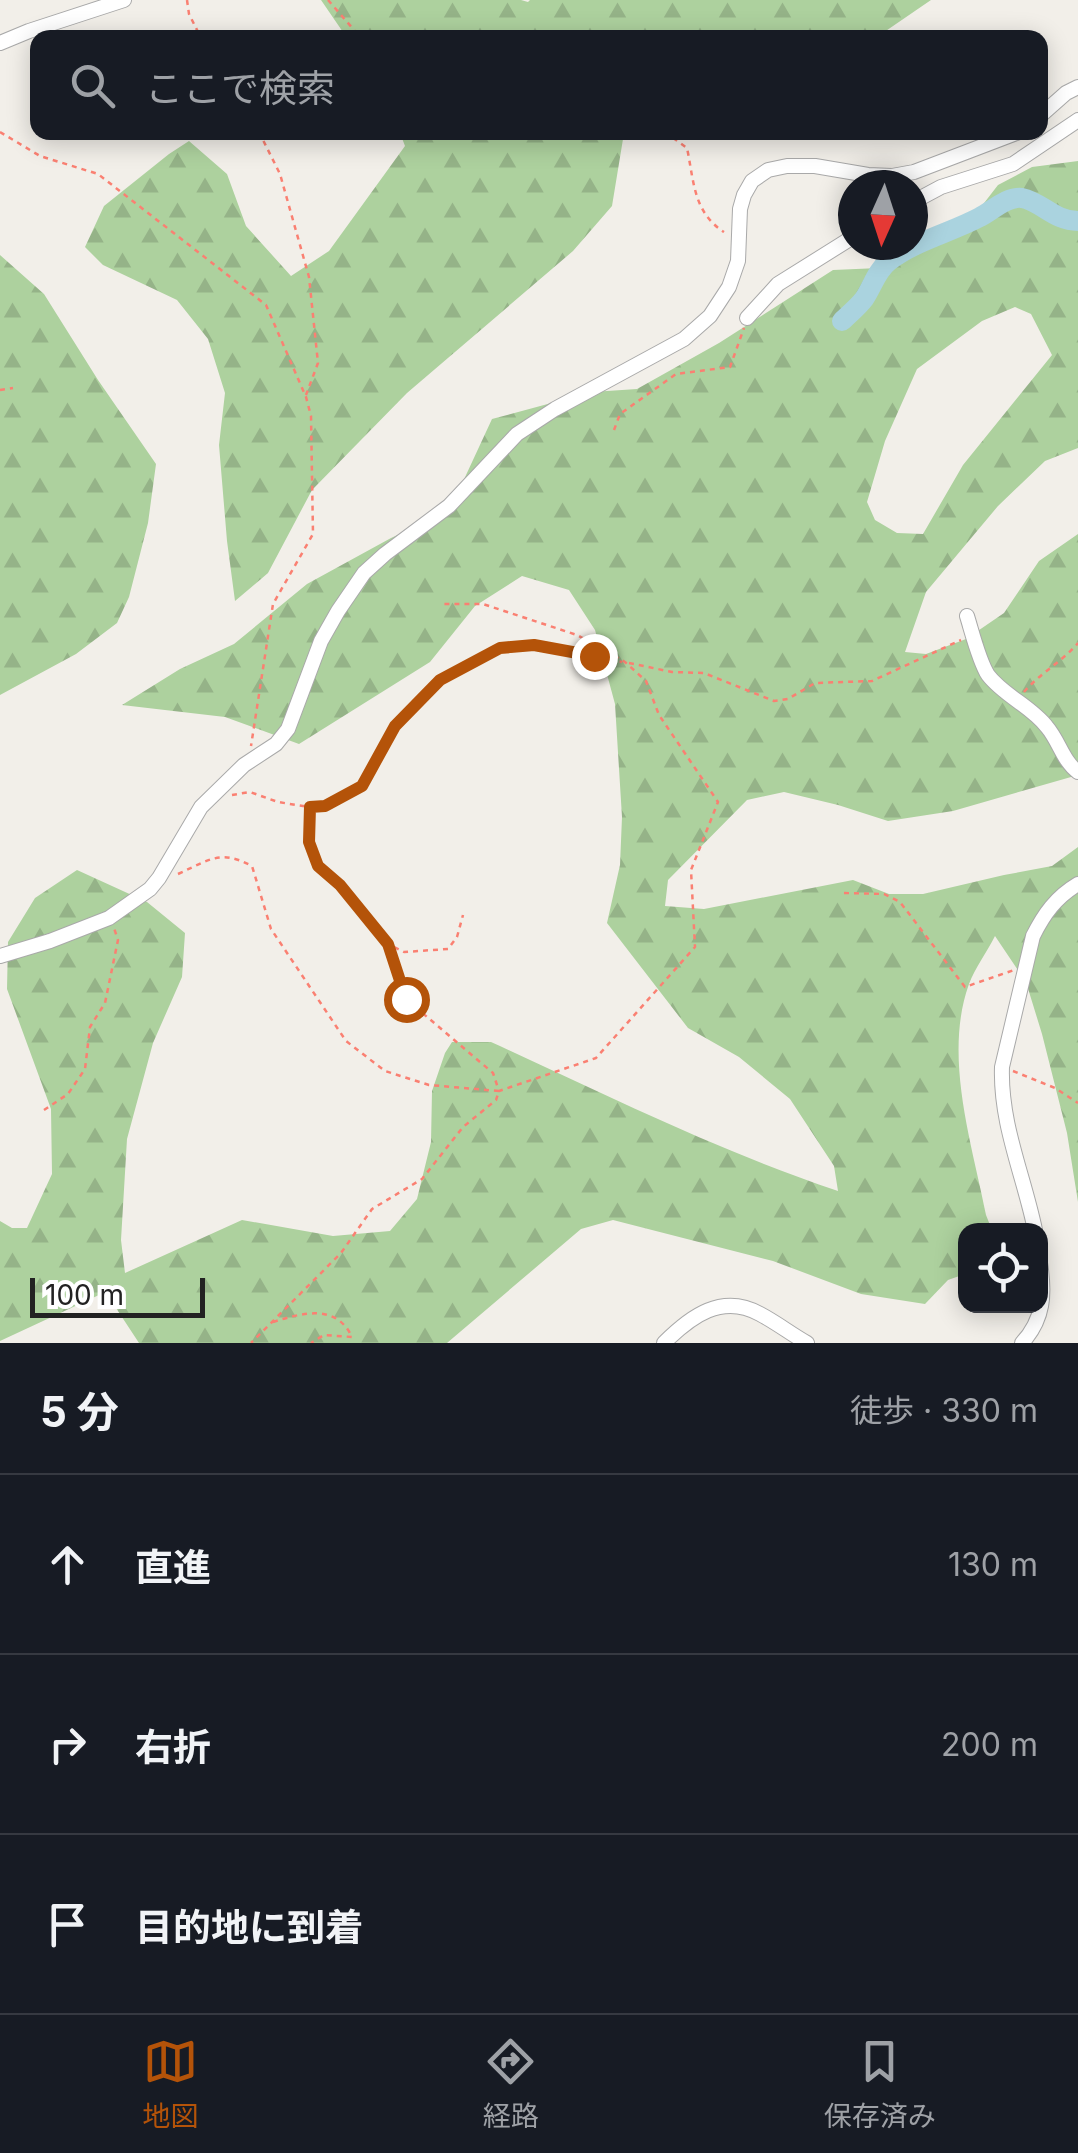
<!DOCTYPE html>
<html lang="ja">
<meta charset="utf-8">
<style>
body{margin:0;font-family:Inter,"Noto Sans JP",sans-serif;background:#242831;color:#f1f3f6}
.controls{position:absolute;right:30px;bottom:30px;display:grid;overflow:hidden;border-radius:20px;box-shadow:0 5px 25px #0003}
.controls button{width:90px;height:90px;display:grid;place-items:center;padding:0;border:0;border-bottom:2px solid #363941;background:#171b24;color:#f1f3f6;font:50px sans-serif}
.compass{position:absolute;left:838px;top:170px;width:90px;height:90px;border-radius:50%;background:#171b24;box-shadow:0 5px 25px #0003;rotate:183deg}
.scale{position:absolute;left:30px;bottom:25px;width:175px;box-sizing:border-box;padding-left:10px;border:5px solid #222;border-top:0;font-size:28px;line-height:35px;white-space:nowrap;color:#222;-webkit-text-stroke:8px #fff;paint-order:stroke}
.stop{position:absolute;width:30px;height:30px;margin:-22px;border:8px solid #b45309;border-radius:50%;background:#fff}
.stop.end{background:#b45309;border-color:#fff;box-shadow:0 2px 10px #0008}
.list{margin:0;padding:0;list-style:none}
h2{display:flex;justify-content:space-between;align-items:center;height:130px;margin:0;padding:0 40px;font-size:42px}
h2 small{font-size:32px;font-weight:400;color:#9ea1a6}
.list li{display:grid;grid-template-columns:65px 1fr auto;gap:30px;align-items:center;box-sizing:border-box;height:180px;padding:0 40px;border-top:2px solid #363941}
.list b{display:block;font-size:38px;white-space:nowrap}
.list em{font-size:32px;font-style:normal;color:#9ea1a6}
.icon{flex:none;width:55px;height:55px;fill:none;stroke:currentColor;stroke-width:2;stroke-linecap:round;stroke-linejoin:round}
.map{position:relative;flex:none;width:1078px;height:1343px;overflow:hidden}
.search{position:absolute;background:#171b24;box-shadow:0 5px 25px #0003;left:30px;right:30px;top:30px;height:110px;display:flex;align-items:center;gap:25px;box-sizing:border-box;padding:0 35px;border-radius:20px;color:#9ea1a6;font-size:38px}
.sheet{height:670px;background:#171b24}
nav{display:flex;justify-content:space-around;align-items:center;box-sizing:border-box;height:140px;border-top:2px solid #363941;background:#171b24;font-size:28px;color:#9ea1a6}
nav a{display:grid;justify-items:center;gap:5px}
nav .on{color:#b45309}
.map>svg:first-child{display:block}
.forest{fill:url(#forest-firs);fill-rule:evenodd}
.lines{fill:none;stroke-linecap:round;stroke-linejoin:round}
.river{stroke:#aad3df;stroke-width:20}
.minor-casing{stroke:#a9a9a9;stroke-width:16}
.path{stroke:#fa8072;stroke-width:2.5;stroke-dasharray:5 5;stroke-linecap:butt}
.minor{stroke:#fff;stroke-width:14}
.route{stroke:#b45309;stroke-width:12}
</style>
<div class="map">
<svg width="1078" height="1343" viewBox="0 0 1078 1343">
<defs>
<pattern id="forest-firs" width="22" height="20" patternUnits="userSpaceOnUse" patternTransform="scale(2.5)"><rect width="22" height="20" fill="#add19e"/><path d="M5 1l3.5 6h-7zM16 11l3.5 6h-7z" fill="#95b388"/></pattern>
</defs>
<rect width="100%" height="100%" fill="#f2efe9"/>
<path class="forest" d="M321 0H521L528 2 530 0H931L877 37 347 38Z
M400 133H624L612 206 573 251 407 393 312 490 268 573 235 601 227 541 219 445 225 393 208 339 177 300 103 265 85 247 104 206 169 154 189 141 227 174 246 226 291 276 329 251 405 146Z
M1078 161V448L1045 461 998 506 926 592 905 652 926 654 966 639 1004 613 1039 561 1078 534V775L953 811 888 821 838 805 784 792 747 800 668 880 665 906 704 909 853 880 889 894H923L1004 875 1052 866 1078 847V1202L1067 1133 1042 1034 1026 982 995 936C987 952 975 968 969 984 943 1056 972 1143 986 1215L992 1230H966L965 1274 948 1280 925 1304 861 1294 773 1261 613 1220 581 1229 447 1343H139L116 1308 99 1295 0 1341V1221L12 1228H27L52 1174 51 1109 7 989 8 942 35 898 77 870 147 902 185 933 182 977 153 1043 127 1139 121 1240 125 1273 242 1220 333 1236 390 1231 417 1199 431 1142 432 1091 445 1053 452 1042H491C605 1094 718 1151 838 1191L834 1166 790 1099 739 1057 688 1028 607 923 620 865 622 817 615 704 595 630 569 590 522 576 475 606 430 662 299 744 225 717 122 705 180 669 234 644 307 584 391 538 432 519 460 488 492 419 592 392 637 389 719 343 833 270 879 268 964 229 998 185 1032 167ZM1015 307 1031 314 1052 355 963 465 923 534 897 533 875 520 867 502 885 441 917 369 982 321Z
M0 255 44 294 98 380 156 464 148 523 129 597 117 623 76 654 0 695Z"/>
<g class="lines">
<path class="river" d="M842 321C849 314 858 307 864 299 873 286 876 271 889 261 917 240 950 233 980 217 992 211 1007 196 1022 198 1042 202 1054 221 1078 221"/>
<g class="minor-casing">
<path id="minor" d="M0 43 29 31 124 0
M1040 116 1066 93 1078 87
M913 202 941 187 1013 164 1078 120
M747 318 778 284 853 237
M967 616C972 632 979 661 988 675 1004 696 1031 706 1047 727 1059 741 1063 761 1078 772
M0 956 50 941 109 918 150 889 159 878 201 807 244 765 276 744 288 729 321 641 338 611 364 573 385 554 449 506 517 434 555 409 684 339 710 316 729 287 738 261 740 209 744 195 752 181 768 170 787 166H815L868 175 892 176 914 172 1019 132
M1035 1230C1024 1176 1000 1124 1002 1067L1033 936C1044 914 1056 897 1078 884
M664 1343C691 1316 722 1293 760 1314 777 1323 791 1334 807 1343
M1022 1343C1044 1319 1045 1294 1040 1263"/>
</g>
<path class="path" d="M187 0 189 14 201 38
M328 0 361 38
M0 132 40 156 98 174 266 305 306 397 311 416 313 534 273 604 251 746
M259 132 280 174 309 277 318 363 306 395
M665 132 687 148C694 181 693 212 724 232
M0 390 13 388
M614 430 620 414 676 374 730 367 744 328
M629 663 672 672 704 673 774 701 788 699 815 683 872 681 961 640
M1024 692C1040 673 1062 662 1078 643
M232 795 250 792 278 802 309 807 325 806 363 786 395 726 440 680 500 648 533 645 622 662
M309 809V842L319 865 339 885 388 944 404 952 448 949 457 937 463 915
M178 874C209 860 220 849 252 866L271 929 346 1041 385 1071 429 1085 499 1091 496 1100 463 1127 422 1179 372 1209 341 1253 251 1343
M844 893 884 894 900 902 965 987 1014 970
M388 944 406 999 493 1073 499 1091 596 1058 695 947 691 870 718 802 659 715 646 681 625 662 577 635 483 604H440
M1013 1071 1055 1088 1078 1103
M44 1110 68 1094 85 1069 90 1027 105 1003 118 940 114 928
M273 1322C302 1313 336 1303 352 1337L324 1335 311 1343"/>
<use href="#minor" class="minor"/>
</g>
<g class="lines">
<path class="route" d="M406 999 388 944 340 885 318 866 309 842 310 807 325 806 362 786 395 726 440 680 500 648 534 645 594 656"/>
</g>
</svg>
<div class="controls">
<button><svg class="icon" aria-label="locate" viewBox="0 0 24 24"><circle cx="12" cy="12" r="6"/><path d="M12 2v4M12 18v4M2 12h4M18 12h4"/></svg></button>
</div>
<svg class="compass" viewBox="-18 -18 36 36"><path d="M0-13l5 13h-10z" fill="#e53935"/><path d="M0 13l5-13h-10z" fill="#9ea1a6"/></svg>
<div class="scale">100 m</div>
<div class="stop" style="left:406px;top:999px"></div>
<div class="stop end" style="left:594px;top:656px"></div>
<div class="search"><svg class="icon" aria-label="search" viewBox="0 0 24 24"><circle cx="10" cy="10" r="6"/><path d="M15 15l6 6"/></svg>ここで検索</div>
</div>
<section class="sheet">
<h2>5 分<small>徒歩 · 330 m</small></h2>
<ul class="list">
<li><svg class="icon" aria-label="ahead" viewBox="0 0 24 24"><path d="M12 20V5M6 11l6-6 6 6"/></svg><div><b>直進</b></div><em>130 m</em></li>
<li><svg class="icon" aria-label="right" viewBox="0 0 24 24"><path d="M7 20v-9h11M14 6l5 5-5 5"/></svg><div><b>右折</b></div><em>200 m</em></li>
<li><svg class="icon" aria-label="arrive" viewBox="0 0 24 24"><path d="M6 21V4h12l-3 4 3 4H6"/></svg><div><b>目的地に到着</b></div></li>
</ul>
</section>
<nav>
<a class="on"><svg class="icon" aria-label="map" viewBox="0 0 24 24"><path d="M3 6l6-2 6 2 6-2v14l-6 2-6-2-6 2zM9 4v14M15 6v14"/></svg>地図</a>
<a><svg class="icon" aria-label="directions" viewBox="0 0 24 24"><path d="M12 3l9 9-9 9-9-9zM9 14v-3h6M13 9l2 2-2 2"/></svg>経路</a>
<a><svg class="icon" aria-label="saved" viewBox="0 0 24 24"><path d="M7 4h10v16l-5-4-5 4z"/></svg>保存済み</a>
</nav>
